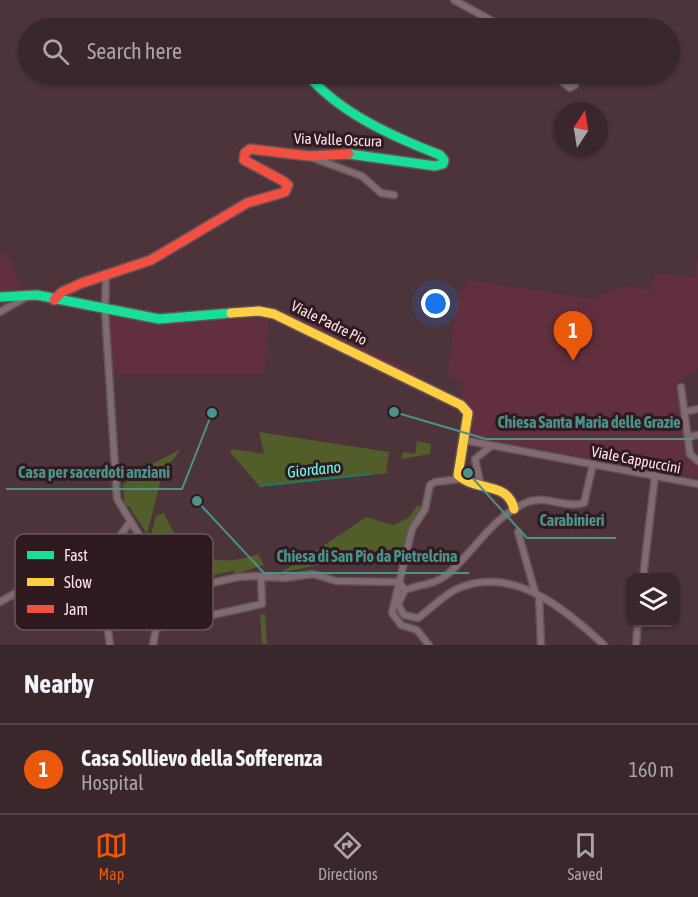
<!DOCTYPE html>
<style>
body{margin:0;font-family:"Asap Condensed",sans-serif;background:#443338;color:#f1f3f6}
.controls{position:absolute;right:18px;bottom:18px;display:grid;overflow:hidden;border-radius:12px;box-shadow:0 2px 4px #0004}
.controls button{width:54px;height:54px;display:grid;place-items:center;padding:0;border:0;border-bottom:2px solid #534448;background:#39272c;color:#f1f3f6;font:30px sans-serif}
.compass{position:absolute;left:554px;top:102px;width:54px;height:54px;border-radius:50%;background:#39272c;box-shadow:0 2px 4px #0004;rotate:12deg}
.you{position:absolute;left:436px;top:304px;width:21px;height:21px;margin:-15px;border:4px solid #fff;border-radius:50%;background:#1a73e8;box-shadow:0 0 0 9px #1a73e833}
.badge{display:grid;place-items:center;width:39px;height:39px;border-radius:50%;background:#ea580c;color:#fff;font-size:20px;font-weight:700}
.pin{position:absolute;translate:-50% -50px;filter:drop-shadow(0 2px 3px #0008)}
.pin::after{content:'';position:absolute;top:32px;width:21px;height:18px;background:inherit;clip-path:polygon(0 0,100% 0,50% 100%)}
.list{margin:0;padding:0;list-style:none}
h2{display:flex;justify-content:space-between;align-items:center;height:78px;margin:0;padding:0 24px;font-size:26px}
h2 small{font-size:20px;font-weight:400;color:#aba5a9}
.list li{display:grid;grid-template-columns:39px 1fr auto;gap:18px;align-items:center;box-sizing:border-box;height:90px;padding:0 24px;border-top:2px solid #534448}
.list b{display:block;font-size:22px;white-space:nowrap}
.list p{margin:0;font-size:20px;white-space:nowrap;color:#aba5a9}
.list em{font-size:20px;font-style:normal;color:#aba5a9}
.icon{flex:none;width:33px;height:33px;fill:none;stroke:currentColor;stroke-width:2;stroke-linecap:round;stroke-linejoin:round}
.map{position:relative;flex:none;width:698px;height:645px;overflow:hidden}
.search{position:absolute;background:#39272c;box-shadow:0 2px 4px #0004;left:18px;right:18px;top:18px;height:66px;display:flex;align-items:center;gap:15px;box-sizing:border-box;padding:0 21px;border-radius:33px;color:#aba5a9;font-size:22px}
.sheet{height:168px;background:#39272c}
nav{display:flex;justify-content:space-around;align-items:center;box-sizing:border-box;height:84px;border-top:2px solid #534448;background:#39272c;font-size:16px;color:#aba5a9}
nav a{display:grid;justify-items:center;gap:3px}
nav .on{color:#ea580c}
.map>svg:first-child{display:block}
.built{fill:#612f3d}
.green{fill:#515e2a}
.lines{fill:none;stroke-linecap:round;stroke-linejoin:round}
.stream{stroke:#098479;stroke-width:1.5}
.street-casing{stroke:#655156;stroke-width:9}
.fast-casing{stroke:#655156;stroke-width:12}
.slow-casing{stroke:#655156;stroke-width:12}
.jam-casing{stroke:#655156;stroke-width:12}
.street{stroke:#7f6b70;stroke-width:6}
.fast{stroke:#16e098;stroke-width:9}
.slow{stroke:#ffcf43;stroke-width:9}
.jam{stroke:#f24e42;stroke-width:9}
.labels{text-anchor:middle;stroke-width:6;stroke-linejoin:round;paint-order:stroke}
.street-label{font-size:15px;fill:#ffe1e7;stroke:#2f1a1f}
.water-label{font-size:16px;font-style:italic;fill:#65fdea;stroke:#2f1a1f}
.key{fill:#2f1a1f;stroke:#6d565b;stroke-width:1.5}
.key-label{font-size:16px;fill:#ffe1e7}
.leader{fill:none;stroke:#4b918c;stroke-width:2}
.callout-dot{fill:#4b918c;stroke:#2f1a1f;stroke-width:2}
.callout-label{font-size:16px;text-anchor:middle;font-weight:bold;fill:#4b918c;stroke:#2f1a1f;stroke-width:6;stroke-linejoin:round;paint-order:stroke}
</style>
<div class="map">
<svg width="698" height="645" viewBox="0 0 698 645">
<rect width="100%" height="100%" fill="#4c343a"/>
<path class="built" d="M0 251 11 259 20 289 28 300 0 319Z
M698 253V367L679 382 678 387 687 456 698 463V478L473 437 469 433 472 416 461 399 463 384 447 374 458 296 470 280 597 300 602 294 628 286 653 290 655 274 695 277Z
M272 308 307 325 310 320 417 373 415 378 291 323 269 318 264 373 113 374 110 317 161 323 268 318Z"/>
<path class="green" d="M259 432 389 452 386 472 389 473 260 487 230 452 232 449 264 454Z
M417 441 431 444 430 454 401 459 403 452 415 454Z
M181 449 163 472 147 534 129 506 125 507 123 485 139 471Z
M417 506H422L409 529 404 547 280 573C310 555 338 536 366 517L393 525 408 518Z
M164 513C181 556 215 570 258 554L264 565 235 574 233 571 183 581 178 580 150 539 156 516Z
M265 614 267 644H262L260 615Z"/>
<g class="lines">
<path class="stream" d="M260 486 371 474"/>
<g class="street-casing">
<path id="street" d="M454 0 505 28
M553 74 570 88 575 85 571 74
M313 158 362 176 381 193 394 195
M106 276 105 311 117 499 171 587 178 590 239 577 257 576 284 578 313 574 336 581 399 582 405 590
M0 312 28 296
M681 387 690 454 698 461
M684 412 698 409
M688 437 698 435
M463 440 698 484
M593 464 584 503C565 509 545 494 525 503 492 518 474 551 448 574 435 585 420 584 405 590L398 604 404 615 418 618C431 609 444 594 459 588 514 565 566 610 604 645
M481 486 475 459 491 446
M518 532 535 592
M102 554 115 543 130 522
M643 578 655 475
M539 596 541 645
M0 602 26 587 101 572
M110 645 98 555 149 553
M153 645 156 629 162 626 262 604 261 577
M429 645 417 630 401 625 392 613 412 529 425 509 430 485 435 482 460 479
M636 645 638 622"/>
</g>
<g class="fast-casing">
<path id="fast" d="M307 74C339 113 394 137 440 155L444 160 443 164 435 166 349 154
M0 297 37 295 159 319 231 313"/>
</g>
<g class="slow-casing">
<path id="slow" d="M231 313 259 311 274 314 461 405 468 413 458 475C476 492 508 481 514 509"/>
</g>
<g class="jam-casing">
<path id="jam" d="M54 300 62 292 82 283 151 260 247 203 285 192 288 185 283 181 244 160 245 153 250 149 309 156 349 154"/>
</g>
<use href="#street" class="street"/>
<use href="#fast" class="fast"/>
<use href="#slow" class="slow"/>
<use href="#jam" class="jam"/>
</g>
<g class="labels">
<g class="street-label">
<text transform="translate(338 140) rotate(2)" y="5">Via Valle Oscura</text>
<text transform="translate(329 323) rotate(26)" y="5">Viale Padre Pio</text>
<text transform="translate(636 460) rotate(11)" y="5">Viale Cappuccini</text>
</g>
<g class="water-label">
<text transform="translate(314 469) rotate(-6)" y="6">Giordano</text>
</g>
</g>
<rect x="15" y="534" width="198" height="96" rx="9" class="key"/>
<rect x="27" y="551" width="27" height="8" fill="#16e098"/>
<rect x="27" y="578" width="27" height="8" fill="#ffcf43"/>
<rect x="27" y="605" width="27" height="8" fill="#f24e42"/>
<g class="key-label">
<text x="64" y="561">Fast</text>
<text x="64" y="588">Slow</text>
<text x="64" y="615">Jam</text>
</g>
<path class="leader" d="M394 412L486 439H693M212 413L182 489H6M468 473L527 538H616M197 501L264 573H469"/>
<g class="callout-dot">
<circle cx="394" cy="412" r="6"/>
<circle cx="212" cy="413" r="6"/>
<circle cx="468" cy="473" r="6"/>
<circle cx="197" cy="501" r="6"/>
</g>
<g class="callout-label">
<text x="589" y="428">Chiesa Santa Maria delle Grazie</text>
<text x="94" y="478">Casa per sacerdoti anziani</text>
<text x="572" y="526">Carabinieri</text>
<text x="367" y="562">Chiesa di San Pio da Pietrelcina</text>
</g>
</svg>
<div class="controls">
<button><svg class="icon" aria-label="layers" viewBox="0 0 24 24"><path d="M12 4l9 5-9 5-9-5zM3 14l9 5 9-5"/></svg></button>
</div>
<svg class="compass" viewBox="-18 -18 36 36"><path d="M0-13l5 13h-10z" fill="#e53935"/><path d="M0 13l5-13h-10z" fill="#aba5a9"/></svg>
<div class="you"></div>
<div class="pin badge" style="left:573px;top:361px">1</div>
<div class="search"><svg class="icon" aria-label="search" viewBox="0 0 24 24"><circle cx="10" cy="10" r="6"/><path d="M15 15l6 6"/></svg>Search here</div>
</div>
<section class="sheet">
<h2>Nearby<small></small></h2>
<ul class="list">
<li><span class="badge">1</span><div><b>Casa Sollievo della Sofferenza</b><p>Hospital</p></div><em>160 m</em></li>
</ul>
</section>
<nav>
<a class="on"><svg class="icon" aria-label="map" viewBox="0 0 24 24"><path d="M3 6l6-2 6 2 6-2v14l-6 2-6-2-6 2zM9 4v14M15 6v14"/></svg>Map</a>
<a><svg class="icon" aria-label="directions" viewBox="0 0 24 24"><path d="M12 3l9 9-9 9-9-9zM9 14v-3h6M13 9l2 2-2 2"/></svg>Directions</a>
<a><svg class="icon" aria-label="saved" viewBox="0 0 24 24"><path d="M7 4h10v16l-5-4-5 4z"/></svg>Saved</a>
</nav>
